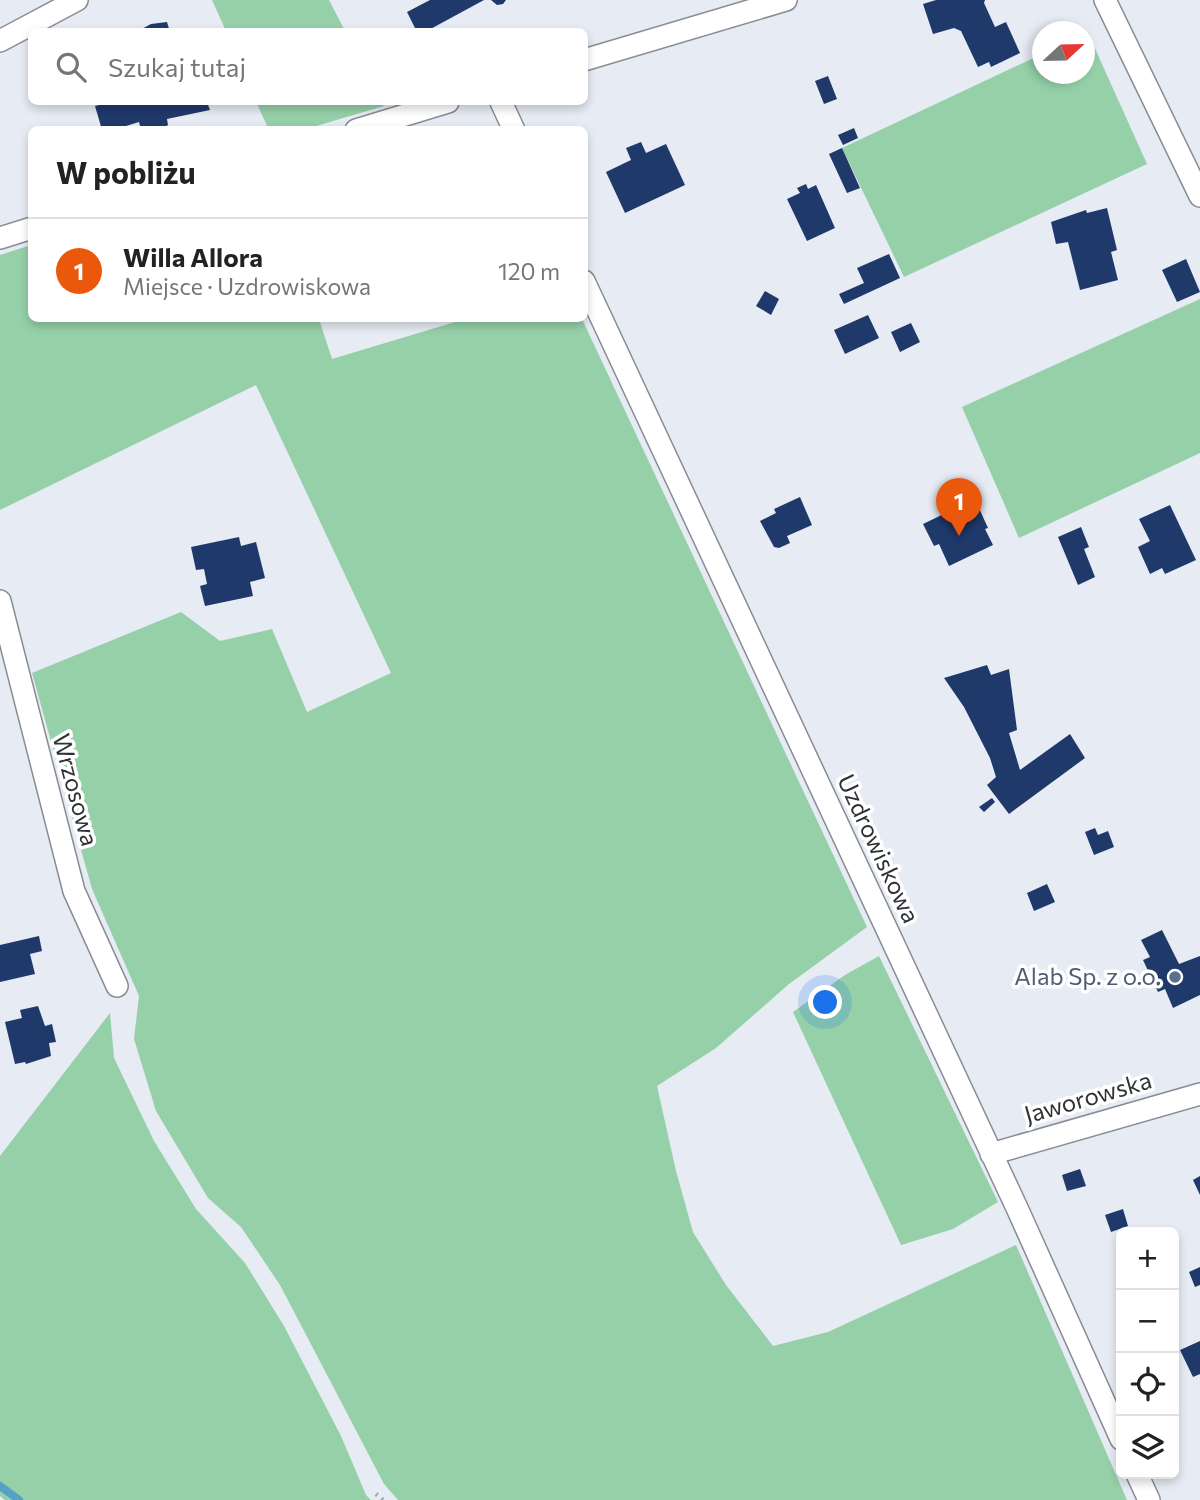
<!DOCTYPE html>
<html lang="pl">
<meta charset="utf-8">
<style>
body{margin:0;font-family:Commissioner,sans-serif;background:#f2f2f2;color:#222}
.controls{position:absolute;right:21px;bottom:21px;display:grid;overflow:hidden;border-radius:10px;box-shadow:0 4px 10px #0003}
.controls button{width:63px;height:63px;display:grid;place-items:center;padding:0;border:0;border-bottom:2px solid #e0e0e0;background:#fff;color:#222;font:35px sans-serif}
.compass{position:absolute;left:1032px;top:21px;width:63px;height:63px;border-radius:50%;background:#fff;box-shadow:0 4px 10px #0003;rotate:68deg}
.you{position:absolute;left:826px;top:1003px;width:24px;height:24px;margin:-18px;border:5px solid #fff;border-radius:50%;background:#1a73e8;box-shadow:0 0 0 10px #1a73e833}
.badge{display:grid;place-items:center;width:46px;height:46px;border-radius:50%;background:#ea580c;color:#fff;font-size:23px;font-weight:700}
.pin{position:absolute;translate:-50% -58px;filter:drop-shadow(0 2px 4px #0008)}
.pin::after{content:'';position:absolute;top:37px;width:24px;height:21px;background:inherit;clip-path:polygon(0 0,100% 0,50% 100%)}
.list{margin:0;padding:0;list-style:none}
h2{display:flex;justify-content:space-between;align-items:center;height:91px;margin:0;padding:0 28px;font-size:30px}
h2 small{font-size:23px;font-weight:400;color:#767676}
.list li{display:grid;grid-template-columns:46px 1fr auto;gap:21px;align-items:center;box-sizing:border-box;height:105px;padding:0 28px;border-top:2px solid #e0e0e0}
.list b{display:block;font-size:26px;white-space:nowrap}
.list p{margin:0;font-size:23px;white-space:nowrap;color:#767676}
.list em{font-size:23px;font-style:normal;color:#767676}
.icon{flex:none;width:38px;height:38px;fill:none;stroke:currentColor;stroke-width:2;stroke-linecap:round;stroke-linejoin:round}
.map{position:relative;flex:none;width:1200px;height:1500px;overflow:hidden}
.search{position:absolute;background:#fff;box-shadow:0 4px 10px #0003;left:28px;top:28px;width:560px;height:77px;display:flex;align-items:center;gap:18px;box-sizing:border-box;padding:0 24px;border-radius:10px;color:#767676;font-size:26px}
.panel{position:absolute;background:#fff;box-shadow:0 4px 10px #0003;left:28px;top:126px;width:560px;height:196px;border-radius:10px}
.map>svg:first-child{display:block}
.green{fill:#95d0a8}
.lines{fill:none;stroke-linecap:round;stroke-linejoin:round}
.stream{stroke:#55a2c4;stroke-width:8}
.building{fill:#20396b}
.minor-casing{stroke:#888c94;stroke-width:24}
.path{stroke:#a2a6ad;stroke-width:4.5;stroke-dasharray:2 5;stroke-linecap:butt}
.minor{stroke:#fff;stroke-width:21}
.service-dot{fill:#5c6f8a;stroke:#fff;stroke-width:2.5}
.labels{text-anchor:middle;stroke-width:7;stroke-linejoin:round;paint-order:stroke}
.street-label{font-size:24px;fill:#2f3134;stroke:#fff}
.service-label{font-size:24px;fill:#4e5e75;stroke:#fff;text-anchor:end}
</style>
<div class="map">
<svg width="1200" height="1500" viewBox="0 0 1200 1500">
<rect width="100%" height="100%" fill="#e6ebf4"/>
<path class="green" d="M212 0H329L345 31H226Z
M1088 33 1147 164 904 277 842 148 1042 54V74H1084L1085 35Z
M256 102H381L384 106 306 129 269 130Z
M31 245 32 318 319 319 332 359 465 319H582L867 927 789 984 716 1048 657 1086 676 1171 693 1232 726 1285 773 1346 828 1332 1016 1245 1127 1500H398L384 1484 280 1285 241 1227 208 1198 156 1111 134 1039 139 996 92 889 32 673 181 612 220 641 272 629 307 712 391 673 256 385 0 510V255Z
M1200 299V453L1019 538 962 407Z
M879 956 998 1202 953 1229 901 1245 793 1012 845 975Z
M110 1013 114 1058 154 1141 196 1209 245 1263 284 1326 341 1436 366 1495 371 1500H5L0 1496V1156Z"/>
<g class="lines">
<path class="stream" d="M0 1486 19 1500"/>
</g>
<path class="building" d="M430 0H484L425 32H417L407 12Z
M491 0H506L503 4 497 5Z
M936 0H985L984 3 995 27 1006 22 1020 53 991 67 989 62 978 67 961 31 954 28 933 34 923 4Z
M167 22 170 32H136L151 24Z
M828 76 837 99 824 104 815 81Z
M111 102H207L210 110 167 119 168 125 160 130H141L139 122 113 130H102L95 106Z
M854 128 858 138 843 145 838 135Z
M641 142 646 153 666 144 685 185 625 213 606 172 631 160 626 148Z
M842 148 860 188 847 193 829 154Z
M806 184 808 189 816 185 835 228 807 241 787 199 800 193 797 188Z
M1107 208 1117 250 1111 252 1118 280 1080 290 1068 242 1056 244 1051 222 1086 210 1087 213Z
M889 254 900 278 844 304 839 294 864 283 857 268Z
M1186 259 1200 292 1177 302 1162 270Z
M765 291 779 299 771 315 756 306Z
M868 315 879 338 845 354 834 330Z
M911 323 920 342 900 352 891 332Z
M973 495 988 528 985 529 993 545 949 566 939 544 934 546 923 524 954 509 952 505Z
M800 497 812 525 787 536 790 543 779 548 774 547 760 521 776 513 774 509Z
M1170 505 1196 560 1165 574 1162 568 1150 574 1138 547 1150 541 1139 519Z
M1081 527 1089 547 1084 549 1095 577 1078 585 1058 537Z
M239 537 241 546 256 542 265 578 250 582 253 596 205 606 200 586 207 584 204 569 196 570 191 547Z
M987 665 991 675 1009 669 1017 730 1009 733 1020 770 1070 734 1085 758 1009 814 987 785 996 777 990 758 964 707 944 678Z
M992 798 995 802 984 812 979 807Z
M1095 828 1098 835 1108 831 1114 847 1094 855 1085 832Z
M880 856 888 872 880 875 872 860Z
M1047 884 1055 902 1034 911 1027 893Z
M1162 930 1179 964 1200 956V995L1173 1008 1165 989 1158 992 1143 960 1150 957 1141 940Z
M39 936 42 951 30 954 35 974 0 982V945Z
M38 1006 45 1026 52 1024 56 1042 49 1043 51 1056 26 1064 25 1062 15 1064 5 1022 22 1018 20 1010Z
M1080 1169 1086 1186 1067 1191 1062 1175Z
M1200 1176V1195L1193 1180Z
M1123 1209 1128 1226 1111 1232 1105 1215Z
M1200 1267V1285L1195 1287 1189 1272Z
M1200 1341V1374L1193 1377 1180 1350Z"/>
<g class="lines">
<g class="minor-casing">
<path id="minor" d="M1105 0 1200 196
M0 41 77 0
M584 60 786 0
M501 102 514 130
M356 130 448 102
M0 238 32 228
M584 281 1017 1208 1121 1439
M0 601 74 891 117 986
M991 1154 1200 1094
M1137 1474 1149 1500"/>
</g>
<path class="path" d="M376 1494 383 1500"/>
<use href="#minor" class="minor"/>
</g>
<circle class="service-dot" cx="1175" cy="977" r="7"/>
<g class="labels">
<g class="street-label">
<text transform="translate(75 790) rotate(75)" y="8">Wrzosowa</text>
<text transform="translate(878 849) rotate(65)" y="8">Uzdrowiskowa</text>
<text transform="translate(1088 1098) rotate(-16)" y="8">Jaworowska</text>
</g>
<g class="service-label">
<text x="1161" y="985">Alab Sp. z o.o.</text>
</g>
</g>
</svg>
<div class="controls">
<button>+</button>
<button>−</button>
<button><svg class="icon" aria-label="locate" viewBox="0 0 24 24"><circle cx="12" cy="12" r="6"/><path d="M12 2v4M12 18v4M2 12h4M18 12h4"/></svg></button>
<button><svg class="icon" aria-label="layers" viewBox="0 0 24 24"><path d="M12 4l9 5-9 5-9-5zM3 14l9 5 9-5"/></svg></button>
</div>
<svg class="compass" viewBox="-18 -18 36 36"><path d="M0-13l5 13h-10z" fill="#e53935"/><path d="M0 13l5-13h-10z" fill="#767676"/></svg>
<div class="you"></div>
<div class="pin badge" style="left:959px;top:536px">1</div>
<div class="search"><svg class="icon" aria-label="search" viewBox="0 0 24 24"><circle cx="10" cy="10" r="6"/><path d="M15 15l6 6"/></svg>Szukaj tutaj</div>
<section class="panel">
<h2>W pobliżu<small></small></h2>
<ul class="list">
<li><span class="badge">1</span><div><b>Willa Allora</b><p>Miejsce · Uzdrowiskowa</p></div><em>120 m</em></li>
</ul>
</section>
</div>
